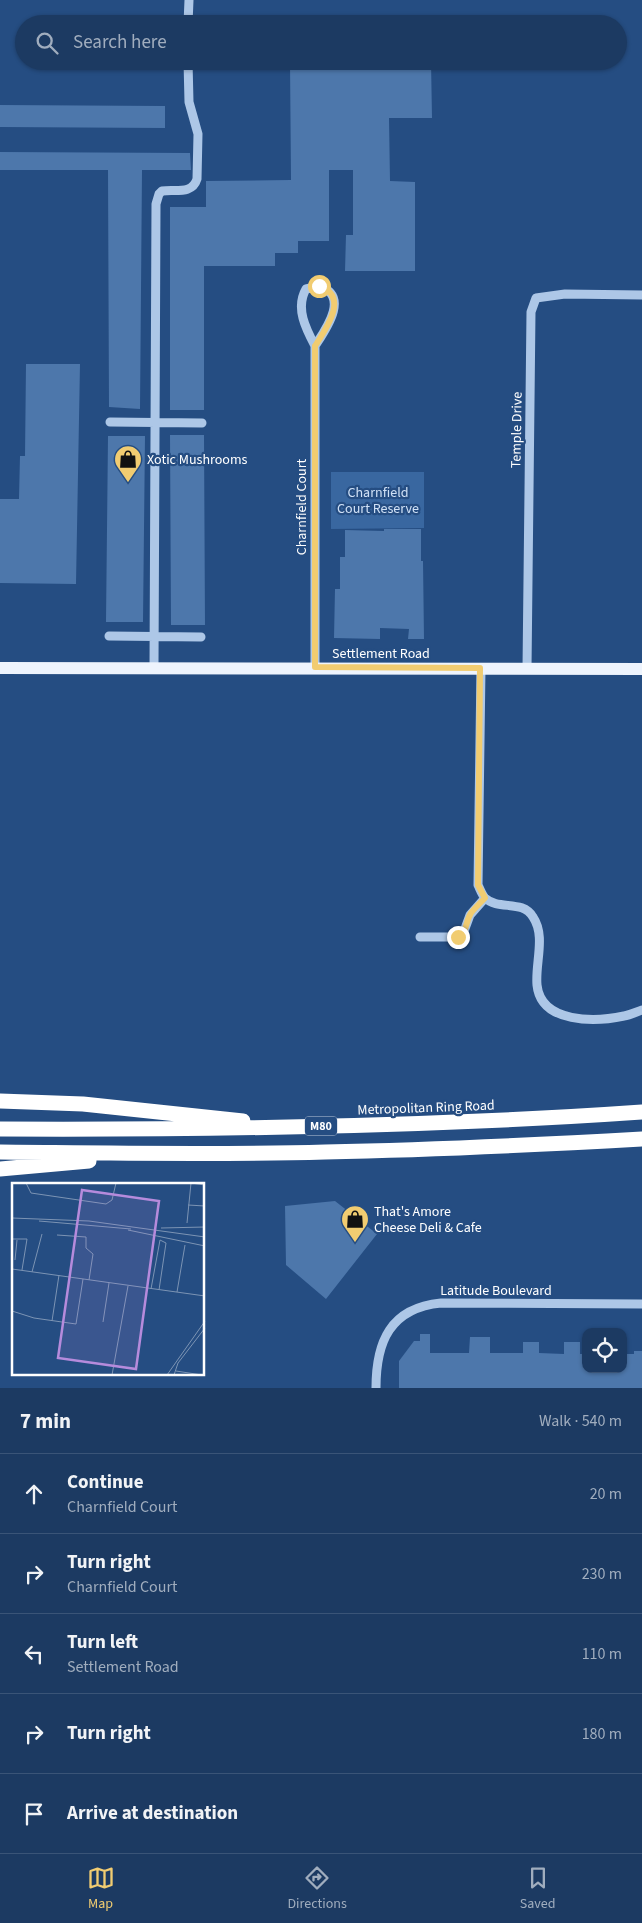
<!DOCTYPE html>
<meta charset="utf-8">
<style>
body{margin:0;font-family:"Source Sans 3",sans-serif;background:#254168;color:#f1f3f6}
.controls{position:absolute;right:15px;bottom:15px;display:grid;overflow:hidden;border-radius:10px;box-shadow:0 1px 4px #0004}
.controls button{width:45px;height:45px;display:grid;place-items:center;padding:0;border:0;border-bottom:1px solid #3a5477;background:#1c3a62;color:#f1f3f6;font:25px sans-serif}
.stop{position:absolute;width:15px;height:15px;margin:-11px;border:4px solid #f1cc71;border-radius:50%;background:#fff}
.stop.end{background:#f1cc71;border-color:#fff;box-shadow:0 1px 5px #0008}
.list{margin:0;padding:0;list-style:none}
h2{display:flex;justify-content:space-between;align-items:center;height:65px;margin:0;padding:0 20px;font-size:21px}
h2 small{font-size:16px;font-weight:400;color:#a0adbe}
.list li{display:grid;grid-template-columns:32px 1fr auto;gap:15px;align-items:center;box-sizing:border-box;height:80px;padding:0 20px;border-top:1px solid #3a5477}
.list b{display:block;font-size:19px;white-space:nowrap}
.list p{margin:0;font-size:16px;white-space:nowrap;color:#a0adbe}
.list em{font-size:16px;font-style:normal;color:#a0adbe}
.icon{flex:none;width:28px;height:28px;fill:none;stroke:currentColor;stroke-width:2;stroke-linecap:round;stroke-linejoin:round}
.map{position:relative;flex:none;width:642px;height:1388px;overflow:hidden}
.search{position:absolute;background:#1c3a62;box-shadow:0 1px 4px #0004;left:15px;right:15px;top:15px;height:55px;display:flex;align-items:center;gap:12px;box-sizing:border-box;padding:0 18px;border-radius:28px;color:#a0adbe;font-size:19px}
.sheet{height:465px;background:#1c3a62}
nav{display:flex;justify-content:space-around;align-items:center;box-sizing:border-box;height:70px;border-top:1px solid #3a5477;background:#1c3a62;font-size:14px;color:#a0adbe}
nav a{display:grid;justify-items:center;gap:2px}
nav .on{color:#f1cc71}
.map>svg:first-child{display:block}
.green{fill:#3967a0}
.building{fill:#4d77ab}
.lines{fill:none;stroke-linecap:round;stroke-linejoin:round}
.minor{stroke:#adc7e7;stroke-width:9}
.major{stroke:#eef4fd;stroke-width:12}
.highway{stroke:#fff;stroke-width:15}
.route{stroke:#f1cc71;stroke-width:6}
.labels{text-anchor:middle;stroke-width:4.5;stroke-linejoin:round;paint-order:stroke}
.shield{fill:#254d82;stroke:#becada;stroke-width:1}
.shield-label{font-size:12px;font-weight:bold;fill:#fff}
.street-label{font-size:14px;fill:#fff;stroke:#254d82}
.poi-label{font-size:14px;fill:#fff;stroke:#254d82;text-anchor:start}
.park-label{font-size:14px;fill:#d0e1f6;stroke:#254d82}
.inset-road{fill:none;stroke:#7c94b4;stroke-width:1}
.view{fill:#b68bdc;fill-opacity:0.15;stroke:#b68bdc;stroke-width:2.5}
.inset-edge{fill:none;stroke:#fff;stroke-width:2.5}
</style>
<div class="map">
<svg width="642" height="1388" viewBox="0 0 642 1388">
<rect width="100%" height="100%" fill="#254d82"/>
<path class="green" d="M331 472H424V528L331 529Z"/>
<path class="building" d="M431 61 432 118H389L390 181 415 182V271H345L346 235H353V170H329V241H298V253H275V266H204V410H170V207H206V181L291 180 290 63Z
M0 105 165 106V128L0 127Z
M0 152 190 153 191 170H142L140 409 109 407 108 170H0Z
M26 364H80L76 584 0 583V499H19L20 456H25Z
M170 435H204L205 625H171Z
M108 436H145L143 622H106Z
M384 529H421V561H423L424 639H408L409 629 380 628V639L334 638 335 589H340V557H345V530L384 531Z
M335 1201 377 1234 326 1299 286 1265 285 1206Z
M420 1334H430V1353H469L470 1337H490V1353H523V1342H539V1353L564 1354V1342H580V1354H586V1369H623V1354H634V1351H642V1388H399V1361L414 1341H420Z"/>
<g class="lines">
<path class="minor" d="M188 24 189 0
M319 286C350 296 326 329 315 346 306 329 295 308 306 289Z
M110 422 202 423
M109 636 201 637
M315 667V346
M154 668 156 204 159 194 162 191C175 189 192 195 197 179L198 134 189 102 188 61
M481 668 478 885C480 889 482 895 485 898 499 911 522 899 533 917 546 936 535 963 537 985 541 1024 596 1022 624 1016 630 1015 636 1012 642 1010
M527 669 531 312 536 298 565 294 642 295
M420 937H458L463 934 470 915 485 898
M376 1388C376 1342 390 1308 441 1303L642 1304"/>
<path class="major" d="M0 668 642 669"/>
<path class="highway" d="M0 1101 83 1104 243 1121
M0 1129C214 1130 428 1127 642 1112
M0 1152C108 1153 217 1155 325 1152 431 1150 536 1145 642 1139
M0 1169 89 1161"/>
</g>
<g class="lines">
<path class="route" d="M319 286C350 296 326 329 315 346V667L480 668 478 885 485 898C480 903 475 908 471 913 465 922 468 931 458 937"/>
</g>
<defs>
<g id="shop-pin" transform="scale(1.4375)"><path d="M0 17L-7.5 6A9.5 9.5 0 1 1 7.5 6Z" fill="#f1cc71" stroke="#254d82"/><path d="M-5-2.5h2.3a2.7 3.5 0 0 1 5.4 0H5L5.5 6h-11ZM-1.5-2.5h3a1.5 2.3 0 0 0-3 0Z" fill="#111"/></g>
</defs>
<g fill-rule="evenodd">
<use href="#shop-pin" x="128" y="459"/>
<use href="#shop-pin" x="355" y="1219"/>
</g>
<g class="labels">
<rect class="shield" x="305" y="1116.5" width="32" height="19" rx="4"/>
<g class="shield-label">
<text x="321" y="1130">M80</text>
</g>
<g class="street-label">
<text transform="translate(516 430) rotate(-89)" y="5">Temple Drive</text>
<text transform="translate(301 507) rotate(-90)" y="5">Charnfield Court</text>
<text x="381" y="658">Settlement Road</text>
<text transform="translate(426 1107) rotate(-2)" y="5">Metropolitan Ring Road</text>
<text x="496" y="1295">Latitude Boulevard</text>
</g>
<g class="poi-label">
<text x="147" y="464">Xotic Mushrooms</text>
<text x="374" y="1216">That's Amore<tspan x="374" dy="16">Cheese Deli &amp; Cafe</tspan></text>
</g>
<g class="park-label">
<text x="378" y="497">Charnfield<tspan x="378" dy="16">Court Reserve</tspan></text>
</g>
</g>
<g transform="translate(12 1183)">
<rect width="192" height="192" fill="#254d82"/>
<path class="inset-road" d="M14 0 19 10 94 21 100 17 104 0M176 22 193 23M0 35 77 38 193 54M27 38 119 46M175 40 179 0 193 2M149 45 193 44M116 47 193 63M45 52 74 54V65L81 71 77 97M0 56H15L10 87M3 77 5 57M0 86 193 113M20 89 30 51M139 106 148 57 154 60 147 107M165 109 173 62M0 128 22 135 64 141 71 96M40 138 47 92M91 139 97 100M164 188 190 192M100 192 116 103M155 192 193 138M162 192 166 180 193 145"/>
<path class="view" d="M70 7 147 18 124 186 46 175Z"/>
<rect width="192" height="192" class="inset-edge"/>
</g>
</svg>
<div class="controls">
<button><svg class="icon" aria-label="locate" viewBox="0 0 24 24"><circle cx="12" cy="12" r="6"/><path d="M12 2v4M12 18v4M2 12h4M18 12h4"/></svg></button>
</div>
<div class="stop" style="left:319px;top:286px"></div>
<div class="stop end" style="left:458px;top:937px"></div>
<div class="search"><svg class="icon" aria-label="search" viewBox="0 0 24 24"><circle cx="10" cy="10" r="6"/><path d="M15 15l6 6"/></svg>Search here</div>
</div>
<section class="sheet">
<h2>7 min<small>Walk · 540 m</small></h2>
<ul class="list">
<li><svg class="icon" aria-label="ahead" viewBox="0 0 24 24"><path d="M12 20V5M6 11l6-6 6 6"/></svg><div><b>Continue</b><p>Charnfield Court</p></div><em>20 m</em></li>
<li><svg class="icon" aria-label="right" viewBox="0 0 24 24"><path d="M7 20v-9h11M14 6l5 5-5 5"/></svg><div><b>Turn right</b><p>Charnfield Court</p></div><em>230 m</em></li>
<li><svg class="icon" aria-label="left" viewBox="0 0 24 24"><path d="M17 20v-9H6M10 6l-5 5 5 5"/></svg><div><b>Turn left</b><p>Settlement Road</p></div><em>110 m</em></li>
<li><svg class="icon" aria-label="right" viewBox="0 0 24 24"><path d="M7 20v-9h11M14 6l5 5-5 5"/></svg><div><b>Turn right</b></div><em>180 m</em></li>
<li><svg class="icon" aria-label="arrive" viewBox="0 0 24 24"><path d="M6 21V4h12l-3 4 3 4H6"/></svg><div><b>Arrive at destination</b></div></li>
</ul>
</section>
<nav>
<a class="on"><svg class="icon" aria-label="map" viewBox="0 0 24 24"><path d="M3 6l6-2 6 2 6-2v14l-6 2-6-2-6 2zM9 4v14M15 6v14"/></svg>Map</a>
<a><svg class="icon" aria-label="directions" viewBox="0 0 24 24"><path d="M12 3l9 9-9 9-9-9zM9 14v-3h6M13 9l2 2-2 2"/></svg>Directions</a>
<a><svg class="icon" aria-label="saved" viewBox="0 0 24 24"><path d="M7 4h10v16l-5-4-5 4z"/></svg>Saved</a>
</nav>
